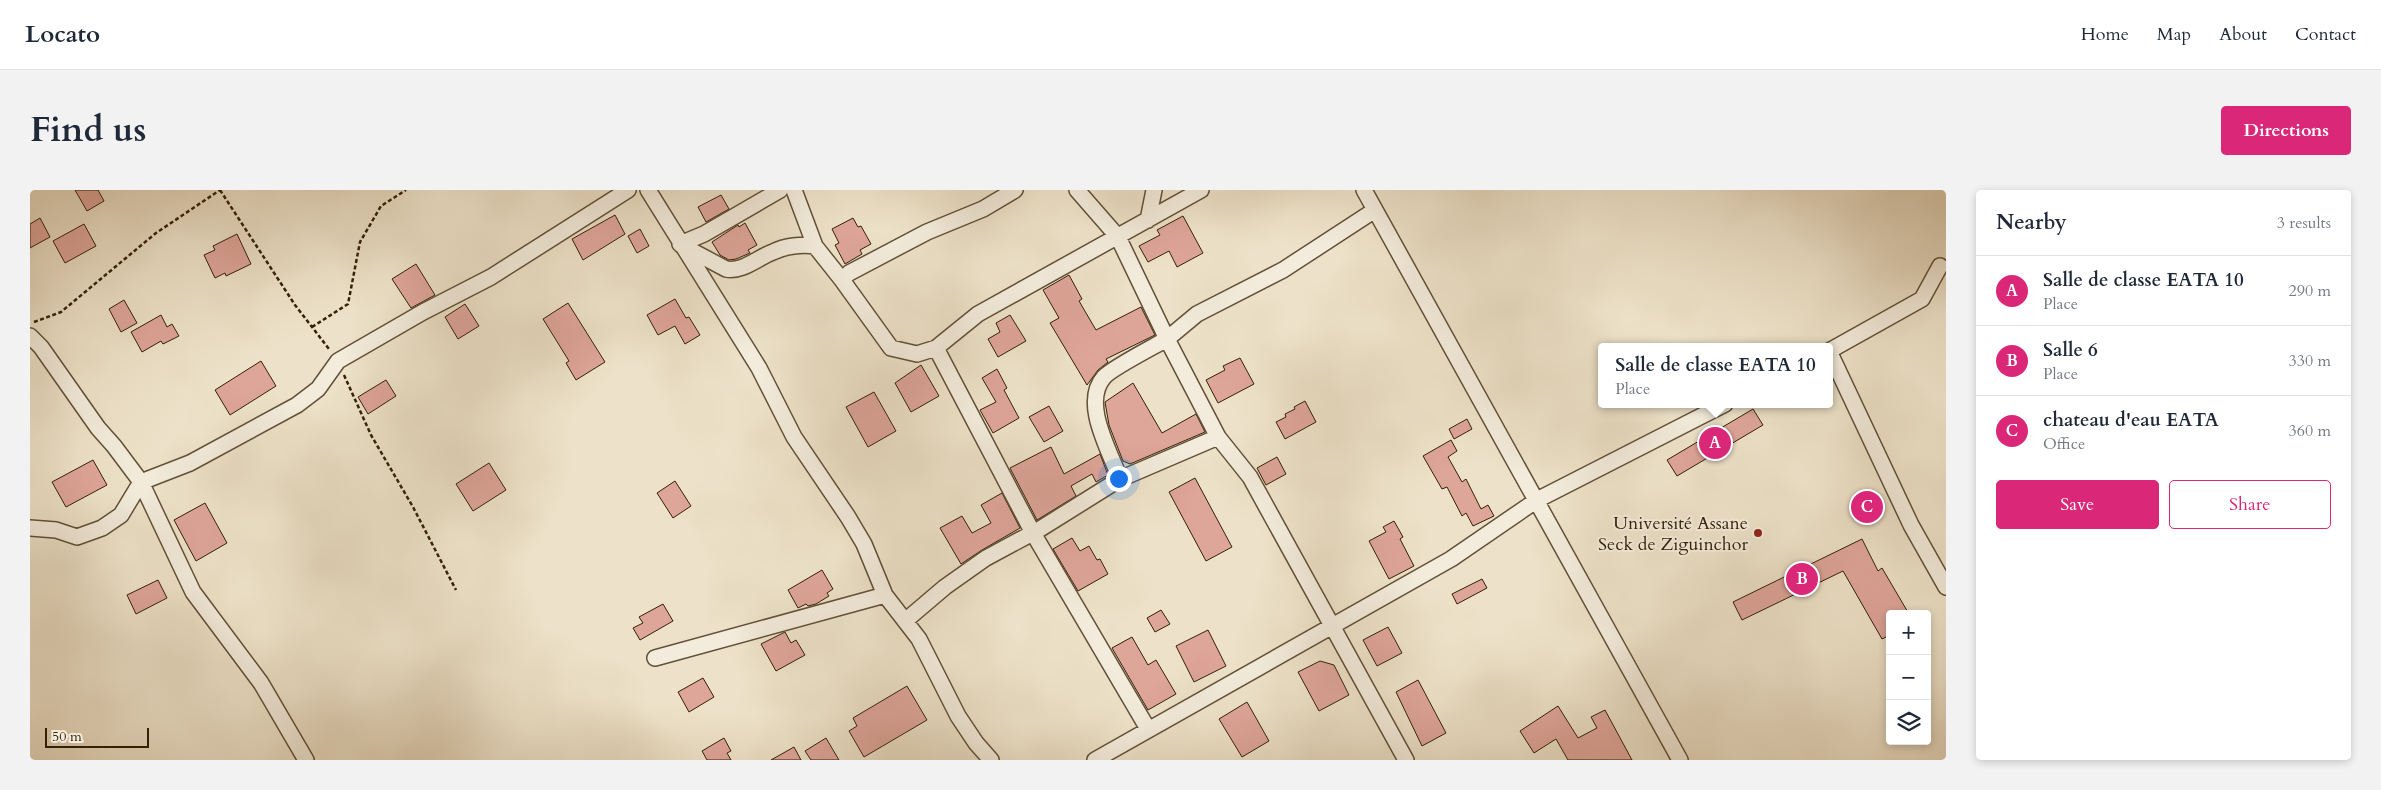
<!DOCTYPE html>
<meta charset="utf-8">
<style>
body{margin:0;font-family:Cardo,serif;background:#f2f2f3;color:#1f2937}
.controls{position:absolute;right:15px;bottom:15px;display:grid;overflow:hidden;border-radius:5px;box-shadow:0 2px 8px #0003}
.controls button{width:45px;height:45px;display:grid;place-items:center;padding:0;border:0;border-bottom:1px solid #e0e1e3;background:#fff;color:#1f2937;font:25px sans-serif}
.scale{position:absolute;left:15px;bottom:12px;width:104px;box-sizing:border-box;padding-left:5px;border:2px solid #332006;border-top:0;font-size:14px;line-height:18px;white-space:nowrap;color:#332006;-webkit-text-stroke:4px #f3ecdc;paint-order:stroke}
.you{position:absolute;left:1088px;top:288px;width:18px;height:18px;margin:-12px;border:4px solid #fff;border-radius:50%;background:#1a73e8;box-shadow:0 0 0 8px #1a73e833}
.badge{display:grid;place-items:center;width:32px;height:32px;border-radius:50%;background:#db2777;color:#fff;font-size:16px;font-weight:700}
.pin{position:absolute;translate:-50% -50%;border:2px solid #fff;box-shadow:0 1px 5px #0006}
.popup{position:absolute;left:1568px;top:153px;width:235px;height:65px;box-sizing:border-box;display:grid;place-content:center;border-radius:5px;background:#fff;filter:drop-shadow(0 1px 4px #0005);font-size:16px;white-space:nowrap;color:#747a83}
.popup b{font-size:19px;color:#1f2937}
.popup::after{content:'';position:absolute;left:50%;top:100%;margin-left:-10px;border:10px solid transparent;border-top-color:#fff}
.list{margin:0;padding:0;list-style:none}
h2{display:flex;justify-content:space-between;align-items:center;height:65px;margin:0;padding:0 20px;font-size:21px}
h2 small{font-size:16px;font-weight:400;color:#747a83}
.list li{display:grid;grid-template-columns:32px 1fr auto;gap:15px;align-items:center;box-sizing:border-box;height:70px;padding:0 20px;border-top:1px solid #e0e1e3}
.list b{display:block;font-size:19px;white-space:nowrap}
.list p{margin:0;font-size:16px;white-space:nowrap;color:#747a83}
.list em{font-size:16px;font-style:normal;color:#747a83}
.actions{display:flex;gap:10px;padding:15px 20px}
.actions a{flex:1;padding:11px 0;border:1px solid #db2777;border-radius:5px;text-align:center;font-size:18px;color:#db2777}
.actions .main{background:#db2777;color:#fff}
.icon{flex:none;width:28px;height:28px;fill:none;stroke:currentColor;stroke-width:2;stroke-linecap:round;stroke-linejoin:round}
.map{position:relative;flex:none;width:1916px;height:570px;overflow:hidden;border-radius:5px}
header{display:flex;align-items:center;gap:30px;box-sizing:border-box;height:70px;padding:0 25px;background:#fff;border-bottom:1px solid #e0e1e3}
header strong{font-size:24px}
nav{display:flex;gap:28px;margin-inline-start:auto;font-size:18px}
.intro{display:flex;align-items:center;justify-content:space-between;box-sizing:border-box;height:120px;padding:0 30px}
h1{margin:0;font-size:35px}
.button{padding:12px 22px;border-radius:5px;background:#db2777;color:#fff;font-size:18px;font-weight:700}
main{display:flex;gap:30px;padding:0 30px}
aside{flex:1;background:#fff;border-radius:5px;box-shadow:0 2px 8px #0003}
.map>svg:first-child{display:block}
.building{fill:#dea599;stroke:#332006}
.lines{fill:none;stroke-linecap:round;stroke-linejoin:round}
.minor-casing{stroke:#625037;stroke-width:18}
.path{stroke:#332006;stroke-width:2.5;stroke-dasharray:4 2.5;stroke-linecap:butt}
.minor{stroke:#f3ecdc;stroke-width:15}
.poi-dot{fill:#8f2418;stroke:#f3ecdc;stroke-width:2}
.labels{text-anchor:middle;stroke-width:4;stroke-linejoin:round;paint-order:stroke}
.poi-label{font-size:18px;fill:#332006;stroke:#f3ecdc;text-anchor:end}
</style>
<header>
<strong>Locato</strong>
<nav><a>Home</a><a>Map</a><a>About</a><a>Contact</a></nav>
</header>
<div class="intro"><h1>Find us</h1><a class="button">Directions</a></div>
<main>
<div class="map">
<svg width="1916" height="570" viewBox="0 0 1916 570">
<rect width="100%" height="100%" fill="#ede2c9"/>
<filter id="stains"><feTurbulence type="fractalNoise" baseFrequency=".004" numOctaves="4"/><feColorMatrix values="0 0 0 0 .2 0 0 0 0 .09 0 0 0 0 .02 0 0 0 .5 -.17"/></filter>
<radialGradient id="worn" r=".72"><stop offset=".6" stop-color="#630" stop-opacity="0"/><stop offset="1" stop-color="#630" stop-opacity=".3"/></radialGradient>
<path class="building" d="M45 0H68L74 11 57 21Z
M691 5 699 19 676 32 668 17Z
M585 25 595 44 553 70 542 49Z
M1153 26 1173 63 1147 77 1139 61 1118 72 1109 56 1130 45 1127 40Z
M10 28 20 47 0 58V34Z
M823 28 828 37 831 36 841 54 830 60 832 64 815 74 805 55 809 53 802 39Z
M715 33 727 55 718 60 720 63 706 69 699 70 690 65 682 52 708 35 709 37Z
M54 34 66 56 35 73 23 51Z
M610 39 619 56 607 63 598 46Z
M207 44 221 74 196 86 195 83 185 88 174 65 185 60 183 56Z
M386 74 405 105 381 118 362 89Z
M1039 85 1052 109 1049 111 1066 140 1111 117 1125 145 1076 169 1078 172 1068 180 1057 195 1020 133 1029 128 1013 100Z
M645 109 656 128 659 127 670 145 655 154 645 136 628 145 617 125Z
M94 110 107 133 91 142 79 119Z
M538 113 575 172 546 190 536 173 539 171 513 129Z
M435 114 449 136 428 149 415 127Z
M131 125 137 137 142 134 149 146 133 154 131 151 112 162 101 142Z
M980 125 996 151 968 167 958 149 970 142 966 133Z
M1210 168 1224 194 1188 213 1176 190 1195 180 1193 176Z
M231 171 246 196 200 225 185 200Z
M891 175 909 206 881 222 865 193Z
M967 179 977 198 974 200 989 228 963 243 950 220 966 212 952 188Z
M356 190 366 206 338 224 328 207Z
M1103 193 1132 243 1166 224 1175 242 1100 274 1093 271 1079 235 1075 212Z
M844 202 866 241 838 257 816 217Z
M1275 211 1286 232 1255 249 1246 232 1256 227 1255 224 1265 219 1264 217Z
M1019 216 1033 241 1014 252 999 227Z
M1723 219 1733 235 1647 286 1637 270Z
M1437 229 1442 239 1424 249 1419 239Z
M1421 250 1427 261 1418 267 1432 292 1436 289 1451 319 1458 315 1464 326 1443 336 1436 323 1432 326 1417 297 1412 299 1393 266Z
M1021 257 1034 284 1070 264 1078 285 1066 292 1062 284 1041 296 1046 306 1007 330 980 278Z
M1247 267 1256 284 1236 295 1227 278Z
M63 270 77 295 36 317 22 292Z
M459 273 476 300 443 321 426 294Z
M1165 288 1202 357 1176 371 1139 302Z
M645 291 661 316 643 328 627 303Z
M972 303 990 338 952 360 931 374 910 338 932 326 942 343 961 333 951 315Z
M175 313 197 353 166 371 144 330Z
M1364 331 1373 347 1370 349 1384 376 1359 389 1339 351 1356 342 1353 337Z
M1042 348 1050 361 1059 356 1067 370 1070 369 1078 384 1048 401 1023 359Z
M1832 349 1848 381 1852 378 1879 424H1860V445L1852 449 1813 381 1712 430 1703 412Z
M792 380 803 399 797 403 799 406 786 414 778 416 776 414 768 418 758 400Z
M1452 389 1457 398 1427 414 1422 404Z
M128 390 137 408 106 424 97 405Z
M633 414 643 431 610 450 603 438 613 433 609 427Z
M1131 420 1140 434 1125 442 1117 428Z
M1358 437 1372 463 1347 476 1333 450Z
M1178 440 1196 476 1164 492 1146 456Z
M755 442 761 453 766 450 775 465 746 481 731 454Z
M1102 447 1118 475 1126 470 1146 504 1118 520 1082 458Z
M1290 471 1304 475 1319 505 1289 521 1268 482Z
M673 488 684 507 659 522 648 502Z
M1388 490 1416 543 1392 556 1366 502Z
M877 496 897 530 834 567 819 541 827 536 823 528Z
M1217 512 1239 551 1212 567 1189 529Z
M1528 516 1548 548 1567 538 1561 527 1575 520 1602 570H1538L1526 549 1504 563 1490 541Z
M694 548 701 561 697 563 701 570H677L672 561Z
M796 548 809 570H781L775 561Z
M764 557 771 570H741Z"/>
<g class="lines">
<g class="minor-casing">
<path id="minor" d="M618 0 729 178 764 247 818 327 834 354 855 405 889 449 928 526 946 553 961 570
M764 0 785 56
M1047 0 1088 47 1137 149C1123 157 1082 178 1074 187 1051 213 1080 261 1090 289
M1334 0 1650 570
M1345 20 1253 80 1167 124 1137 149 1188 247 1220 287 1376 570
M1118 30 1124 0
M650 54 674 44 750 0
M651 55 696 79C713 82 727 68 743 62 755 56 772 54 785 56L812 90 819 83 897 42 953 19 985 0
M812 90 861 158 887 164 906 158
M0 146 11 157 68 238 84 256 111 292 163 402 231 493 276 570
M1799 161 1881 335 1916 397
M1799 161 1892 109 1910 76
M0 338 26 340 47 347 72 338 91 325 111 292 160 273 267 215 288 199 308 171 393 122 461 87 598 0
M875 431 915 397 956 368 1010 339 1090 289 1188 247
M625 468 855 405
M1118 539 1003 343 906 158 948 124 1171 0
M1065 570 1421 369 1507 310 1695 214"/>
</g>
<path class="path" d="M190 0 265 115 299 159
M4 132 31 122 126 43 190 0
M282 137 318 114 330 52 351 16 376 0
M314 185 341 245 383 317 426 400"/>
<use href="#minor" class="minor"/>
</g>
<circle class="poi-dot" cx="1728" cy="343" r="5"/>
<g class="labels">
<g class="poi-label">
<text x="1718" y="339">Université Assane<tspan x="1718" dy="21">Seck de Ziguinchor</tspan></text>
</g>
</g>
<rect width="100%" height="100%" filter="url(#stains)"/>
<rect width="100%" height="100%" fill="url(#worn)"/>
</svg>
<div class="controls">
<button>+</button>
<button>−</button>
<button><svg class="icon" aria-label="layers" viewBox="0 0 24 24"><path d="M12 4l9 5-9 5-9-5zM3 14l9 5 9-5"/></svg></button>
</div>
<div class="scale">50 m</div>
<div class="you"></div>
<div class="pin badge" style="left:1685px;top:253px">A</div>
<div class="popup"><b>Salle de classe EATA 10</b>Place</div>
<div class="pin badge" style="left:1772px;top:389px">B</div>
<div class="pin badge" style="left:1837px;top:317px">C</div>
</div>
<aside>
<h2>Nearby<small>3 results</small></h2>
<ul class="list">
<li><span class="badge">A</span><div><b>Salle de classe EATA 10</b><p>Place</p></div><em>290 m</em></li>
<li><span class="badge">B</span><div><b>Salle 6</b><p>Place</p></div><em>330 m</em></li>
<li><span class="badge">C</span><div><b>chateau d'eau EATA</b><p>Office</p></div><em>360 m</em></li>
</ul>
<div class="actions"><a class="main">Save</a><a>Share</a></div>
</aside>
</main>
